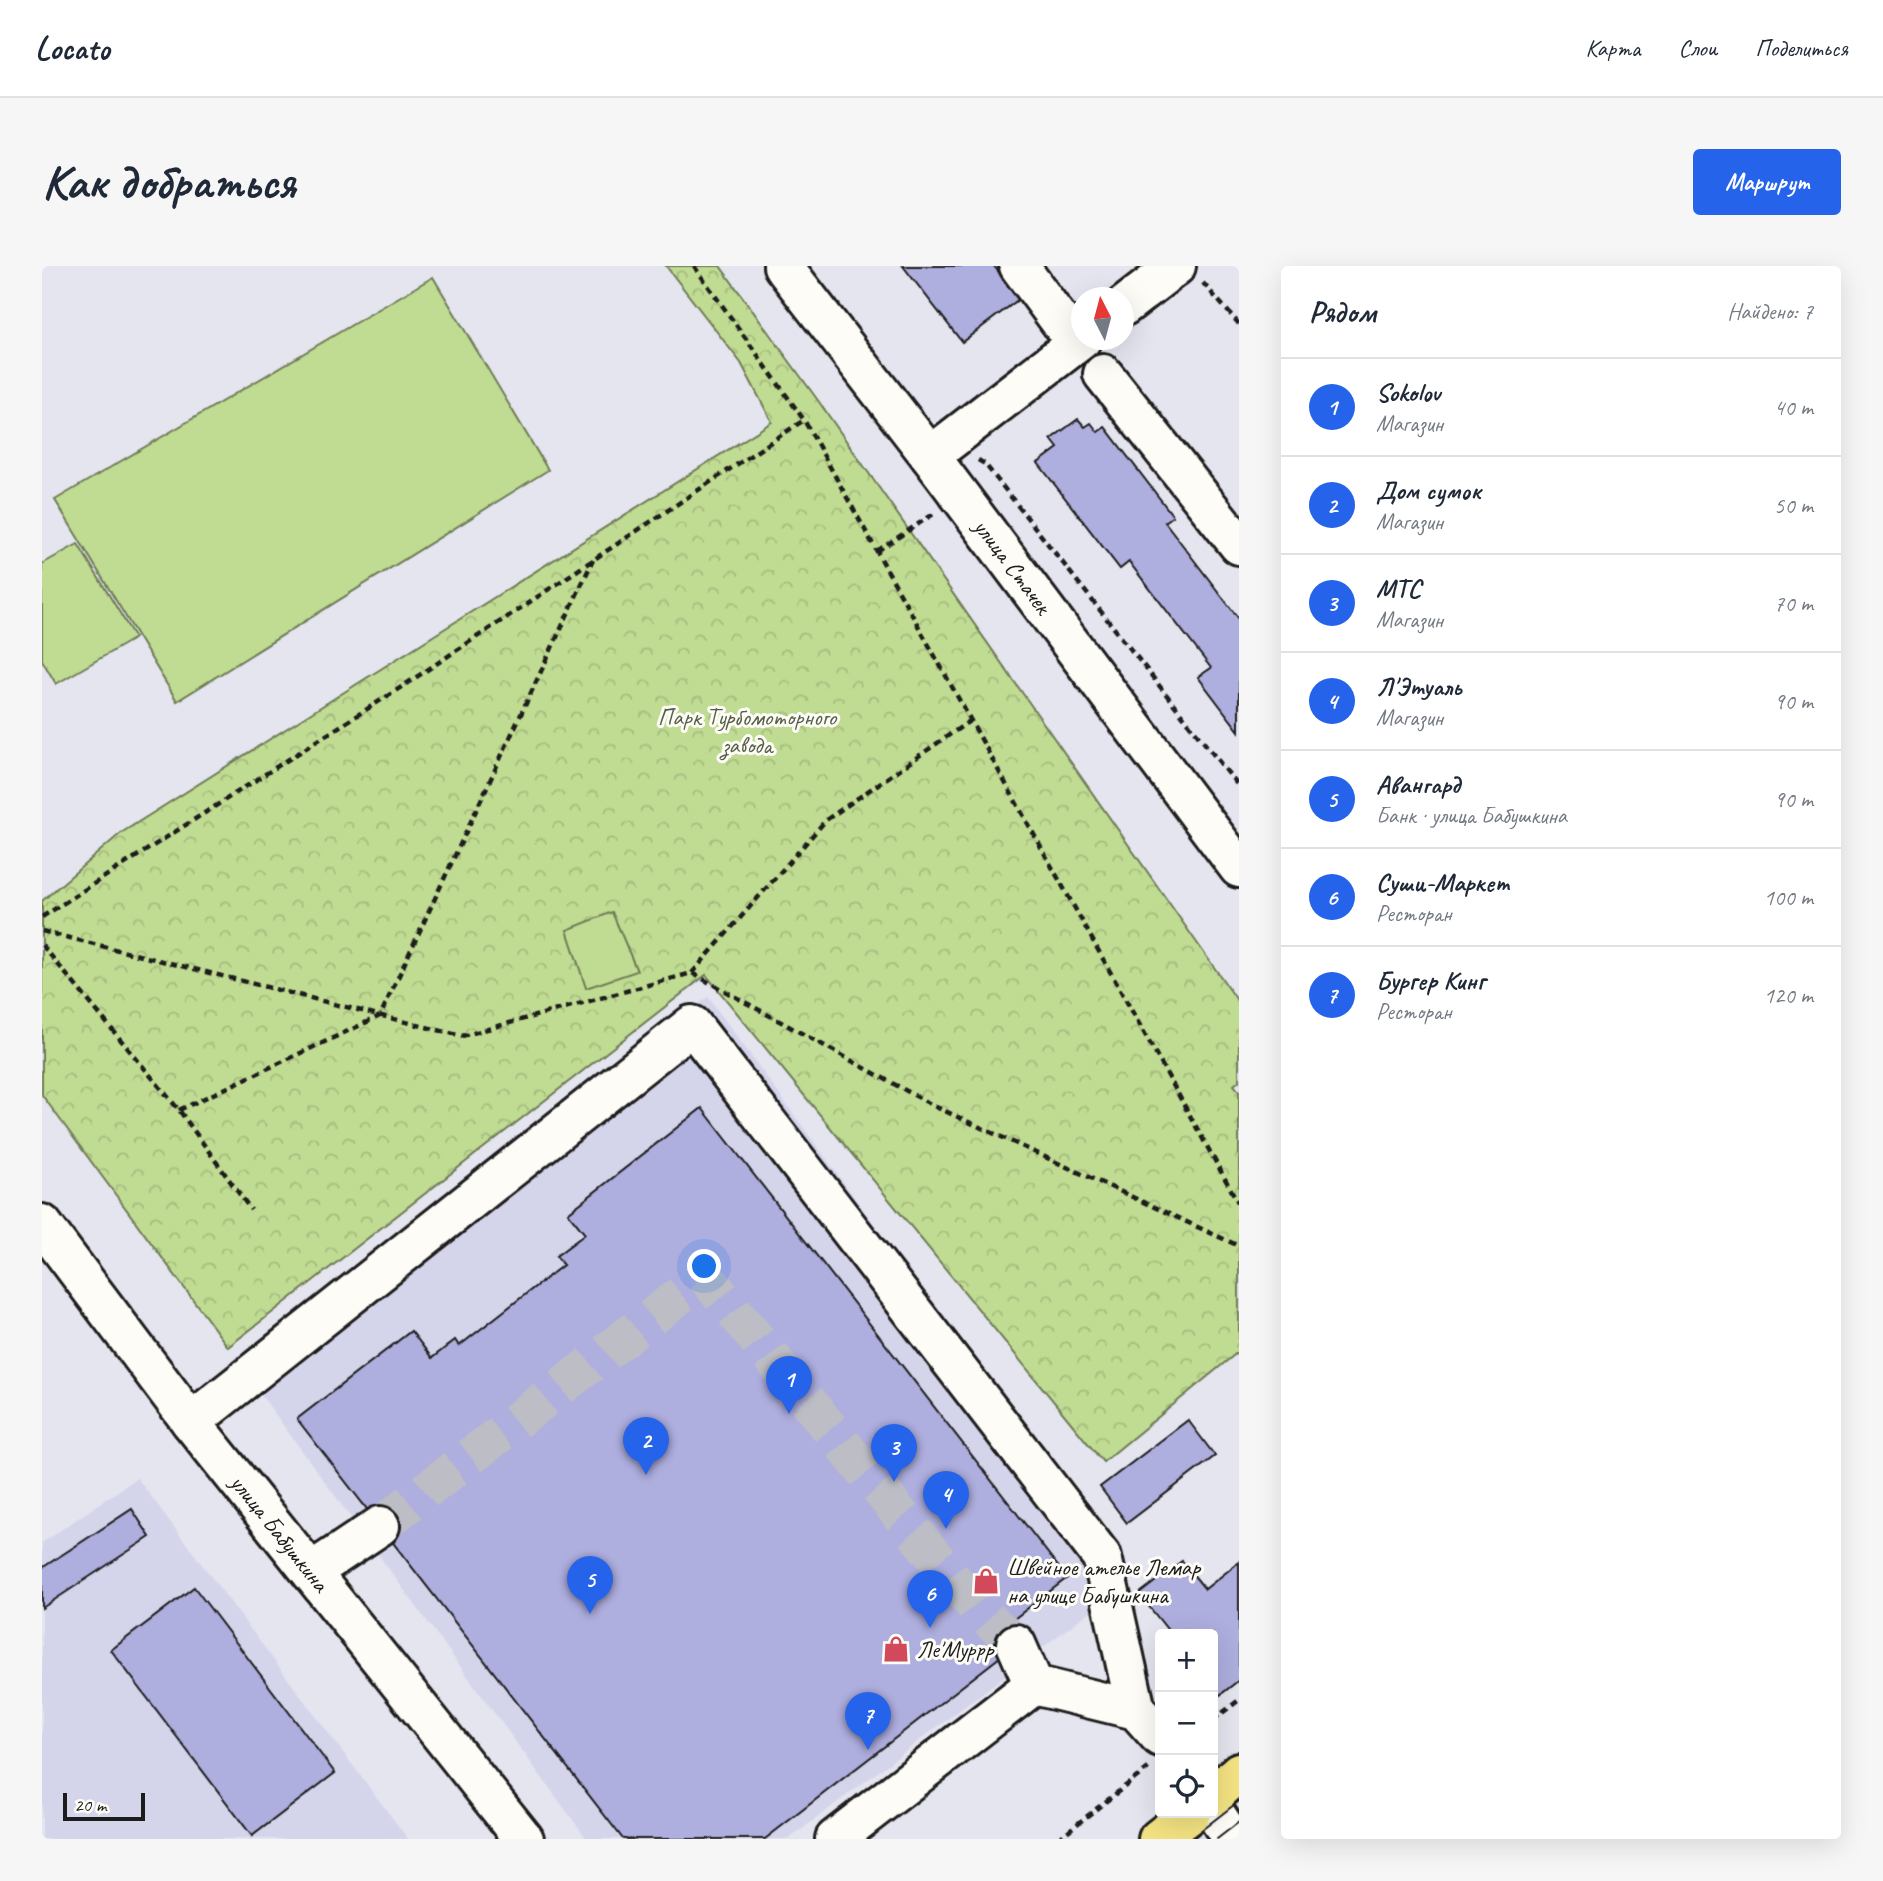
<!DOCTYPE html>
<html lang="ru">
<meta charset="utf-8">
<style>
body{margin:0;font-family:Caveat,sans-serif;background:#f6f6f7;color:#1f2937}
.controls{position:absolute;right:21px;bottom:21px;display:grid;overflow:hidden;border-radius:7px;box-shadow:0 7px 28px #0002}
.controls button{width:63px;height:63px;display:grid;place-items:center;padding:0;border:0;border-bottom:2px solid #e0e1e3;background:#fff;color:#1f2937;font:35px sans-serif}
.compass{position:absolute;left:1029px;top:21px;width:63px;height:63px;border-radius:50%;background:#fff;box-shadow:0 7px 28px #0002;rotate:354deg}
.scale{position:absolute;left:21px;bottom:18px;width:82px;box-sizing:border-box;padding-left:7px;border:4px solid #1c1c1c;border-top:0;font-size:19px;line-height:24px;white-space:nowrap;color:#1c1c1c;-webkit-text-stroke:5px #fdfcf7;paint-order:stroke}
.you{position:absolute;left:663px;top:1001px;width:24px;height:24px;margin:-18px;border:5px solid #fff;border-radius:50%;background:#1a73e8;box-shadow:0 0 0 10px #1a73e833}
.badge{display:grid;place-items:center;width:46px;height:46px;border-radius:50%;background:#2563eb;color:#fff;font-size:23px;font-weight:700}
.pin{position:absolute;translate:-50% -58px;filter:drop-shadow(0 2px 4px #0008)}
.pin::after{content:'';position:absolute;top:37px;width:24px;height:21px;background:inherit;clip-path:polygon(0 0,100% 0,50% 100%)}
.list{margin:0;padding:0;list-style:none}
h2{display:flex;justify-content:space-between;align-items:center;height:91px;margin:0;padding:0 28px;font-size:30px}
h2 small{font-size:23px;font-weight:400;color:#747a83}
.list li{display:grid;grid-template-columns:46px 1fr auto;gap:21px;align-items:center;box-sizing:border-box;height:98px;padding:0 28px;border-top:2px solid #e0e1e3}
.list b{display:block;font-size:26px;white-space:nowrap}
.list p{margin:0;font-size:23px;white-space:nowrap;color:#747a83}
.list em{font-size:23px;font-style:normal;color:#747a83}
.icon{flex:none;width:38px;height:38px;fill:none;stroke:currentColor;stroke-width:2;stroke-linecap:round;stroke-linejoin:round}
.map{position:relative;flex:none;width:1197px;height:1573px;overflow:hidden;border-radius:7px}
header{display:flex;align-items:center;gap:42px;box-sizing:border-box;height:98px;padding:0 35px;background:#fff;border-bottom:2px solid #e0e1e3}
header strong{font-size:33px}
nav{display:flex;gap:38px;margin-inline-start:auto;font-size:24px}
.intro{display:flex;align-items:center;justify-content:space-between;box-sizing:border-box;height:168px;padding:0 42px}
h1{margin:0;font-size:49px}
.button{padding:18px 32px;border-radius:7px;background:#2563eb;color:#fff;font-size:24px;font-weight:700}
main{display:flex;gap:42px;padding:0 42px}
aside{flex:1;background:#fff;border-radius:7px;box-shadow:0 7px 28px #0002}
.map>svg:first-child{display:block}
.built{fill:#d4d4eb}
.forest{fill:url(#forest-crowns);stroke:#6e7c57;stroke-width:2}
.pitch{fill:#c0db92;stroke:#6e7c57;stroke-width:2}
.building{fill:#aeaedf;stroke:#1c1c1c;stroke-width:2}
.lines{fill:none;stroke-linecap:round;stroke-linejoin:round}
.minor-tunnel{stroke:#bdbdc6;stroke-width:38;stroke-dasharray:38 19;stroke-linecap:butt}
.minor-casing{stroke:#1c1c1c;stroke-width:44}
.major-casing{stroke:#1c1c1c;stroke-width:44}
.path{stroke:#1c1c1c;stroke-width:4.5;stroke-dasharray:7 5;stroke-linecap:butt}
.minor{stroke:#fdfcf7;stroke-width:38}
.major{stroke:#f4e382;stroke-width:38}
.tram{stroke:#1c1c1c;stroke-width:2}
.labels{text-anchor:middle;stroke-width:6;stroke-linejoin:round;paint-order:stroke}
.street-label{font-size:24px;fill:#1c1c1c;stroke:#fdfcf7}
.park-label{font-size:24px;fill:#555f45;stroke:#fdfcf7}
.poi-label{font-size:24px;fill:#1c1c1c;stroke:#fdfcf7;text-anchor:start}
</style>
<header>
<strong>Locato</strong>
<nav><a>Карта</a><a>Слои</a><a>Поделиться</a></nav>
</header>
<div class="intro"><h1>Как добраться</h1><a class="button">Маршрут</a></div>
<main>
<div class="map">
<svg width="1197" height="1573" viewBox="0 0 1197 1573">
<defs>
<pattern id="forest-crowns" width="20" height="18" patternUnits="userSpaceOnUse" patternTransform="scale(1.75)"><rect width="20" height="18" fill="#c0db92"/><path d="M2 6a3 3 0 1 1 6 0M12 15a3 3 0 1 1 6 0" fill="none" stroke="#a4bb7d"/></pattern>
</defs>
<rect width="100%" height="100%" fill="#e5e5f0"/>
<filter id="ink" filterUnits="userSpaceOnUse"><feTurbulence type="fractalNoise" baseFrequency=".0143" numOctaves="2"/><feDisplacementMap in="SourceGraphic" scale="14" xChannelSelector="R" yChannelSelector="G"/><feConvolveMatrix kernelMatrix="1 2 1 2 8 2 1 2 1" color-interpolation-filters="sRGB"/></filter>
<g filter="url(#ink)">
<path class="built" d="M666 731 1091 1313 747 1573H545L194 1095Z
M95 1212 366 1573H0V1277Z"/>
<path class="forest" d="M624 0H678L775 133 1197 737V815L1192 819 1197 825V1085L1061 1196 664 709 186 1081 0 829V635L79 567 730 156 699 97Z"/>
<path class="pitch" d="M391 11 506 204 135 435 13 234Z
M36 278 93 372 14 418 0 394V298Z
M570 646 595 705 544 722 525 664Z"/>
<path class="building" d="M861 0H952L977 33 920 76Z
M1036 153 1043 161 1049 157 1056 166 1063 161 1131 250 1123 256 1197 353V465L1156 411 1169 402 1087 296 1078 303 996 197 1016 182 1009 173Z
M660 842 1025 1312 972 1353 985 1370 723 1573H581L255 1153 369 1065 390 1092 413 1074 417 1080 521 999 514 990 543 968 526 947Z
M1146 1154 1173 1190 1085 1257 1058 1221Z
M90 1243 108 1271 0 1342V1302Z
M1140 1295 1163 1323 1197 1296V1414L1178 1429 1171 1420V1368H1129L1097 1328Z
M152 1321 293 1507 210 1570 69 1384Z"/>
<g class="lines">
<path class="minor-tunnel" d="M338 1260 663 1010 937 1345 974 1378"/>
<g class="minor-casing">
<g id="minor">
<path id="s1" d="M741 0 888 190 1197 602"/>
<path d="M977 0 1034 77"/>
<path d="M1082 40 1134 0"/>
<path d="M1061 108 1197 279"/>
<path d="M888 190 1040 73"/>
<path id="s2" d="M0 958 149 1156 482 1573"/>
<path d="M149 1156 650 759 1060 1291 1094 1444"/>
<path d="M269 1306 338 1260"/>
<path d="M974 1378 992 1419 1094 1444 1118 1471"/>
<path d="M1171 1544 1190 1573"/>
<path d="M793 1573 992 1419"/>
</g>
</g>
<g class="major-casing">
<path id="major" d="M1171 1530 1197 1506
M1116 1573 1149 1547"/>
</g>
<path class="path" d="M652 0 762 154 1197 938
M1161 17 1197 58
M936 194 943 198 1197 521
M835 285 893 247
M0 651 361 420 762 154
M0 665 420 770 650 707 892 840 1197 980
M0 679 137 844 209 944
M650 707 784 554 929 454
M137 844 338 750 551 294
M1171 1454 1197 1434
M1016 1573 1109 1500"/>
<use href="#minor" class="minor"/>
<use href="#major" class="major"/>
<path class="tram" d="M1148 1573 1197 1535
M1175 1573 1197 1556"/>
</g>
</g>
<defs>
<g id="shop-bare" transform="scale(2.1)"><path d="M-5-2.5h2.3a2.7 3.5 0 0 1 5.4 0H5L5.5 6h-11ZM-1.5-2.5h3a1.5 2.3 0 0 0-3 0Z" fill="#d1495b" stroke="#fdfcf7" stroke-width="2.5" paint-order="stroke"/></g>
</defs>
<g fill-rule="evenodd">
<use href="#shop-bare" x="944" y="1315"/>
<use href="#shop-bare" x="854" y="1383"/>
</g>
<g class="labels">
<g class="street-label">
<text dy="8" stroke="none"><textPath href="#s1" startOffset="378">улица Стачек</textPath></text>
<text dy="8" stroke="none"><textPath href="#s2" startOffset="390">улица Бабушкина</textPath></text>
</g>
<g class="park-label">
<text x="705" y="459">Парк Турбомоторного<tspan x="705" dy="28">завода</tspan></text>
</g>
<g class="poi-label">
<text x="965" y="1309">Швейное ателье Лемар<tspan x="965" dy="28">на улице Бабушкина</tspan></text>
<text x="875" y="1391">Ле'Муррр</text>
</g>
</g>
</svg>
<div class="controls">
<button>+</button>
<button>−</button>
<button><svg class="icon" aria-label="locate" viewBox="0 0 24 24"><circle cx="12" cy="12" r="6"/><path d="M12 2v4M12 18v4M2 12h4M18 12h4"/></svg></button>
</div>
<svg class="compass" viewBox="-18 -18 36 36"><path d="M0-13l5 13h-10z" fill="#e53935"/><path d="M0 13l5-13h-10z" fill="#747a83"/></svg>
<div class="scale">20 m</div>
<div class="you"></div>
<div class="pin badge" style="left:747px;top:1148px">1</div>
<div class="pin badge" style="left:604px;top:1209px">2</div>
<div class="pin badge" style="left:852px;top:1216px">3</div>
<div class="pin badge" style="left:904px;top:1263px">4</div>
<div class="pin badge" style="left:548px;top:1348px">5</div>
<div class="pin badge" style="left:888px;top:1362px">6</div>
<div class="pin badge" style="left:826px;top:1484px">7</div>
</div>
<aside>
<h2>Рядом<small>Найдено: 7</small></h2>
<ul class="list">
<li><span class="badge">1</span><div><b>Sokolov</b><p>Магазин</p></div><em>40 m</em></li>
<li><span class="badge">2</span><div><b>Дом сумок</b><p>Магазин</p></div><em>50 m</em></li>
<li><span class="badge">3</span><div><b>МТС</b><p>Магазин</p></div><em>70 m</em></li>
<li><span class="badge">4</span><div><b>Л'Этуаль</b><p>Магазин</p></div><em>90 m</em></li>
<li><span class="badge">5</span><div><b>Авангард</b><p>Банк · улица Бабушкина</p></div><em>90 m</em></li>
<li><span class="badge">6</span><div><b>Суши-Маркет</b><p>Ресторан</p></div><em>100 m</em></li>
<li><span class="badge">7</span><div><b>Бургер Кинг</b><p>Ресторан</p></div><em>120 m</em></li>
</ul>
</aside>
</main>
